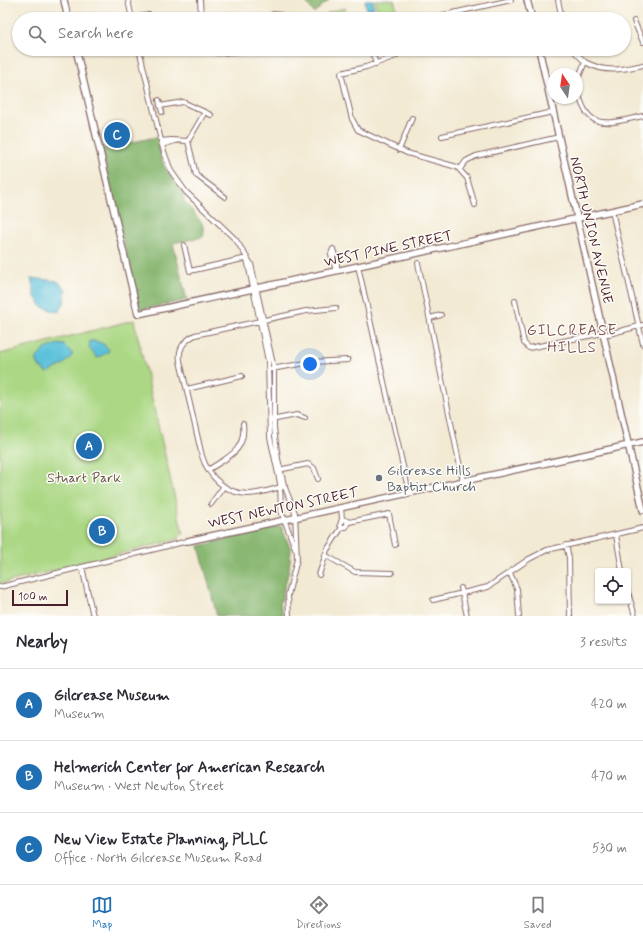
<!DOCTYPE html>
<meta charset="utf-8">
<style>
body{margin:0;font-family:Mynerve,sans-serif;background:#f2f2f3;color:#2b2b33}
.controls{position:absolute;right:12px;bottom:12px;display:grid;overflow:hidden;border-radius:4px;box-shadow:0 1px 3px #0004}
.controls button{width:36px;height:36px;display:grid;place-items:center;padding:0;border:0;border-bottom:1px solid #e1e1e2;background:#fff;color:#2b2b33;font:20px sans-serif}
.compass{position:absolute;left:547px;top:68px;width:36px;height:36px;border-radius:50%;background:#fff;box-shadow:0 1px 3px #0004;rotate:347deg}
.scale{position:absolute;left:12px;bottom:10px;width:56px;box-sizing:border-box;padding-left:4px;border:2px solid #4a1f2b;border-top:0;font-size:11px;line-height:14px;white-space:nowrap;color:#4a1f2b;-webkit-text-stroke:3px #fdfcf7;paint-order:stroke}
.you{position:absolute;left:310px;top:364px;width:14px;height:14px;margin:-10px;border:3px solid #fff;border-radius:50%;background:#1a73e8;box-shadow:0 0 0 6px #1a73e833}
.badge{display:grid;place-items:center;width:26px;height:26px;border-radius:50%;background:#1f6fb2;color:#fff;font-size:13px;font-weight:700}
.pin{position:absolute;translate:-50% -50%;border:2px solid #fff;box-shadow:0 1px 4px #0006}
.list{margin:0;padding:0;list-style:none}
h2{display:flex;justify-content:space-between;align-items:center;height:52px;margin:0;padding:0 16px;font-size:17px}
h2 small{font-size:13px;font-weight:400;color:#7c7c81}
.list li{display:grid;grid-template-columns:26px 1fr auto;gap:12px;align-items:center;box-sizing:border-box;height:72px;padding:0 16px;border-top:1px solid #e1e1e2}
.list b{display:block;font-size:15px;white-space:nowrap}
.list p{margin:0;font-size:13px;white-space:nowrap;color:#7c7c81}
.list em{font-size:13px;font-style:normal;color:#7c7c81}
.icon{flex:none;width:22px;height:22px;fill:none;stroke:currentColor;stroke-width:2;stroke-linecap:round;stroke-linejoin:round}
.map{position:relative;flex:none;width:643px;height:616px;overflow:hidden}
.search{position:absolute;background:#fff;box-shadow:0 1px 3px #0004;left:12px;right:12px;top:12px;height:44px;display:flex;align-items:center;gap:10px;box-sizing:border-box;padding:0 14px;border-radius:22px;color:#7c7c81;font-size:15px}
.sheet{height:268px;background:#fff}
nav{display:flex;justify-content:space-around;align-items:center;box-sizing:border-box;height:56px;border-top:1px solid #e1e1e2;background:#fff;font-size:11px;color:#7c7c81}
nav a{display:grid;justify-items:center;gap:2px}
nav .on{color:#1f6fb2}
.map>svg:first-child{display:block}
.green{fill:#acd885;stroke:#7b7c58}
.forest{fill:#89b872;stroke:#6a6c4e}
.water{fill:#5cc1da;stroke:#537082}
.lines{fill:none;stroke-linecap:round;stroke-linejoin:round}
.street-casing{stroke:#856666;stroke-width:6}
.secondary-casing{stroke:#856666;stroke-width:8}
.street{stroke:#fff;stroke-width:4}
.secondary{stroke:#fff;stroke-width:5.5}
.worship-dot{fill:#6b7280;stroke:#fdfcf7;stroke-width:1.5}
.labels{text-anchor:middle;stroke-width:3;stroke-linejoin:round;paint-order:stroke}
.street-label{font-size:14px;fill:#4a1f2b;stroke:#fdfcf7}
.worship-label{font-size:14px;fill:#5b616d;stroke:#fdfcf7;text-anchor:start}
.park-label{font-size:14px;fill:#675646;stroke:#fdfcf7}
.neighbourhood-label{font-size:15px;letter-spacing:1px;fill:#7e5253;stroke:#fdfcf7}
</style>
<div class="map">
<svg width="643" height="616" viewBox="0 0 643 616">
<rect width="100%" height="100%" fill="#fdfcf7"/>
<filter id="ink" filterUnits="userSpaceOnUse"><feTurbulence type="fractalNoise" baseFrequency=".025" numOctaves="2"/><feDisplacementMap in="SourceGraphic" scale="8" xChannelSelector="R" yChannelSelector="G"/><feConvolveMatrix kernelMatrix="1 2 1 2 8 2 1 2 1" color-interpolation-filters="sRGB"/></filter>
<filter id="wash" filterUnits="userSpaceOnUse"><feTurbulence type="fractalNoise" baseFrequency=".012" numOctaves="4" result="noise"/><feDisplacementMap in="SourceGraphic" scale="16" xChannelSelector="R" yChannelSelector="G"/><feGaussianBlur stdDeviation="0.9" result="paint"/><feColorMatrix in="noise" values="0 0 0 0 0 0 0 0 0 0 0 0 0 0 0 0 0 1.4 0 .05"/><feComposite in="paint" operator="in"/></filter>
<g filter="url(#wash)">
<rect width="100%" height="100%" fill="#f3ead4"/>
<path class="green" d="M375 0H394L398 14 379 18Z
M345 8 348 19H329L327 13Z
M134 320 183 534H180L178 537 179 539 0 584V354Z"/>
<path class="forest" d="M305 0H329L314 13Z
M156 137 164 166 183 193 184 201 202 223 204 232 203 237 173 243 187 300 143 309 139 308 102 149Z
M281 526 291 550 289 570 280 604 283 616H217L199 546Z"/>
<path class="water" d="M365 0H373L374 8 367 10Z
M31 278 57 281 66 289 64 303 59 312 42 307 35 297Z
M90 341C99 341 104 343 109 350L108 352 97 358 89 348Z
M58 344 64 345 72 353V356L63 365 47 373 39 366 36 359 45 349Z"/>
</g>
<g filter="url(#ink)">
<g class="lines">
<g class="street-casing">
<path id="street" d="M128 0 132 19
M200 0 201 17
M558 0 562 19
M132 18 149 15 161 19
M264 19 273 14 281 15
M426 19 511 0
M634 21 643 42
M139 49 163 149 171 171 186 192 236 240 251 264 274 369V428L278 459 284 485 295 513 297 559 288 595 289 616
M196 49 219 53 264 49
M371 49 376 64
M572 49 585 62 577 81
M396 56 366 67 341 73 352 119 358 130 407 153 457 167 467 178 475 205
M585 62C605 73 621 70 643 65
M577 85C585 133 606 124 643 116
M159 100 162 112
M160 106 183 102 211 115
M205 112 188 141 196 175 225 197
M442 136 553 112
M161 141 171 140 188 141
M162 145 175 141
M399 150 412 118
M460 169 466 161 476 156 559 137
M612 211 643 344
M184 245 190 271 247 258
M333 249 331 254 336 271
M333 249 337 262V269
M247 259 268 361 270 437 280 483 281 511 295 548
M418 263 463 481
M358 266 409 493
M515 301 524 343 529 348 598 334H609L643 325
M430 318 441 315
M271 369 312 362 348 360
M187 389 242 376
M271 420 297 415 305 418
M208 470C228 457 246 451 243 424
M278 470 308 464 314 468 318 479
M285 486C273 489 260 494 248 494 226 494 208 476 202 456L180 361C178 348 184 341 195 335L306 311 336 308
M211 504 224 486
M341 507 342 519 340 525 343 527H346L348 521 342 519
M349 522 389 514 395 545
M616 535 622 571
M566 545 569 558 570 616
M325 555 355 572 392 573
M82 567 93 616
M510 573 517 589 519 616
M319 575 327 550 342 527
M0 587 188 541
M461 588 467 616
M628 592 635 616
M433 600 488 587 529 559 547 550 643 528"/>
</g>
<g class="secondary-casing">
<path id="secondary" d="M64 0 68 19
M527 0 532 19
M76 49 138 314 643 204
M539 49 643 510
M188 541 643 442"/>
</g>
<use href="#street" class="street"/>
<use href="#secondary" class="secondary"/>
</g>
</g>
<circle class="worship-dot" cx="379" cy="478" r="4"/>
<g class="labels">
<g class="street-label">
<text transform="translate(592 230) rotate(77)" y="5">NORTH UNION AVENUE</text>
<text transform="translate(388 248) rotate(-12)" y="5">WEST PINE STREET</text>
<text transform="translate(283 507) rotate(-12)" y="5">WEST NEWTON STREET</text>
</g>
<g class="worship-label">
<text x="387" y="475">Gilcrease Hills<tspan x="387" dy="16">Baptist Church</tspan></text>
</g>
<g class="park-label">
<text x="84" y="482">Stuart Park</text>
</g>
<g class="neighbourhood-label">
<text x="572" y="335">GILCREASE<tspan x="572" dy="17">HILLS</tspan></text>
</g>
</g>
</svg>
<div class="controls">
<button><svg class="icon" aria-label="locate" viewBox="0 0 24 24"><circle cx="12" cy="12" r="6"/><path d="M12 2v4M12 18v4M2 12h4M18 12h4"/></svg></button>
</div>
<svg class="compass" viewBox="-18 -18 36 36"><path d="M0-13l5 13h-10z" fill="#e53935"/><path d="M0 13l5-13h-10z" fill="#7c7c81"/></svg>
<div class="scale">100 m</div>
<div class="you"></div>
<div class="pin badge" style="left:89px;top:446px">A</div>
<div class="pin badge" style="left:102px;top:531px">B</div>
<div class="pin badge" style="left:117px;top:135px">C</div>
<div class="search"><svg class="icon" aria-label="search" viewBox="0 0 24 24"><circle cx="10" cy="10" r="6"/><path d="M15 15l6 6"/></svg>Search here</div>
</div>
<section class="sheet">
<h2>Nearby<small>3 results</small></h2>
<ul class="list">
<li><span class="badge">A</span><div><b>Gilcrease Museum</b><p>Museum</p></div><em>420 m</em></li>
<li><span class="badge">B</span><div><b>Helmerich Center for American Research</b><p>Museum · West Newton Street</p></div><em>470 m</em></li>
<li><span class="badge">C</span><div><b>New View Estate Planning, PLLC</b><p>Office · North Gilcrease Museum Road</p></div><em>530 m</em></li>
</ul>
</section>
<nav>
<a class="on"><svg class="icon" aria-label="map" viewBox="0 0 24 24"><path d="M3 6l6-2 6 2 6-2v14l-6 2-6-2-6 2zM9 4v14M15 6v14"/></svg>Map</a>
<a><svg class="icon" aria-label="directions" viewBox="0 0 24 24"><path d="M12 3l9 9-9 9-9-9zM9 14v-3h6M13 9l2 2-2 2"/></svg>Directions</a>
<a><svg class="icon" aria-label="saved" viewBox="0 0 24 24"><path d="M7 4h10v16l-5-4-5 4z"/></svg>Saved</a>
</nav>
